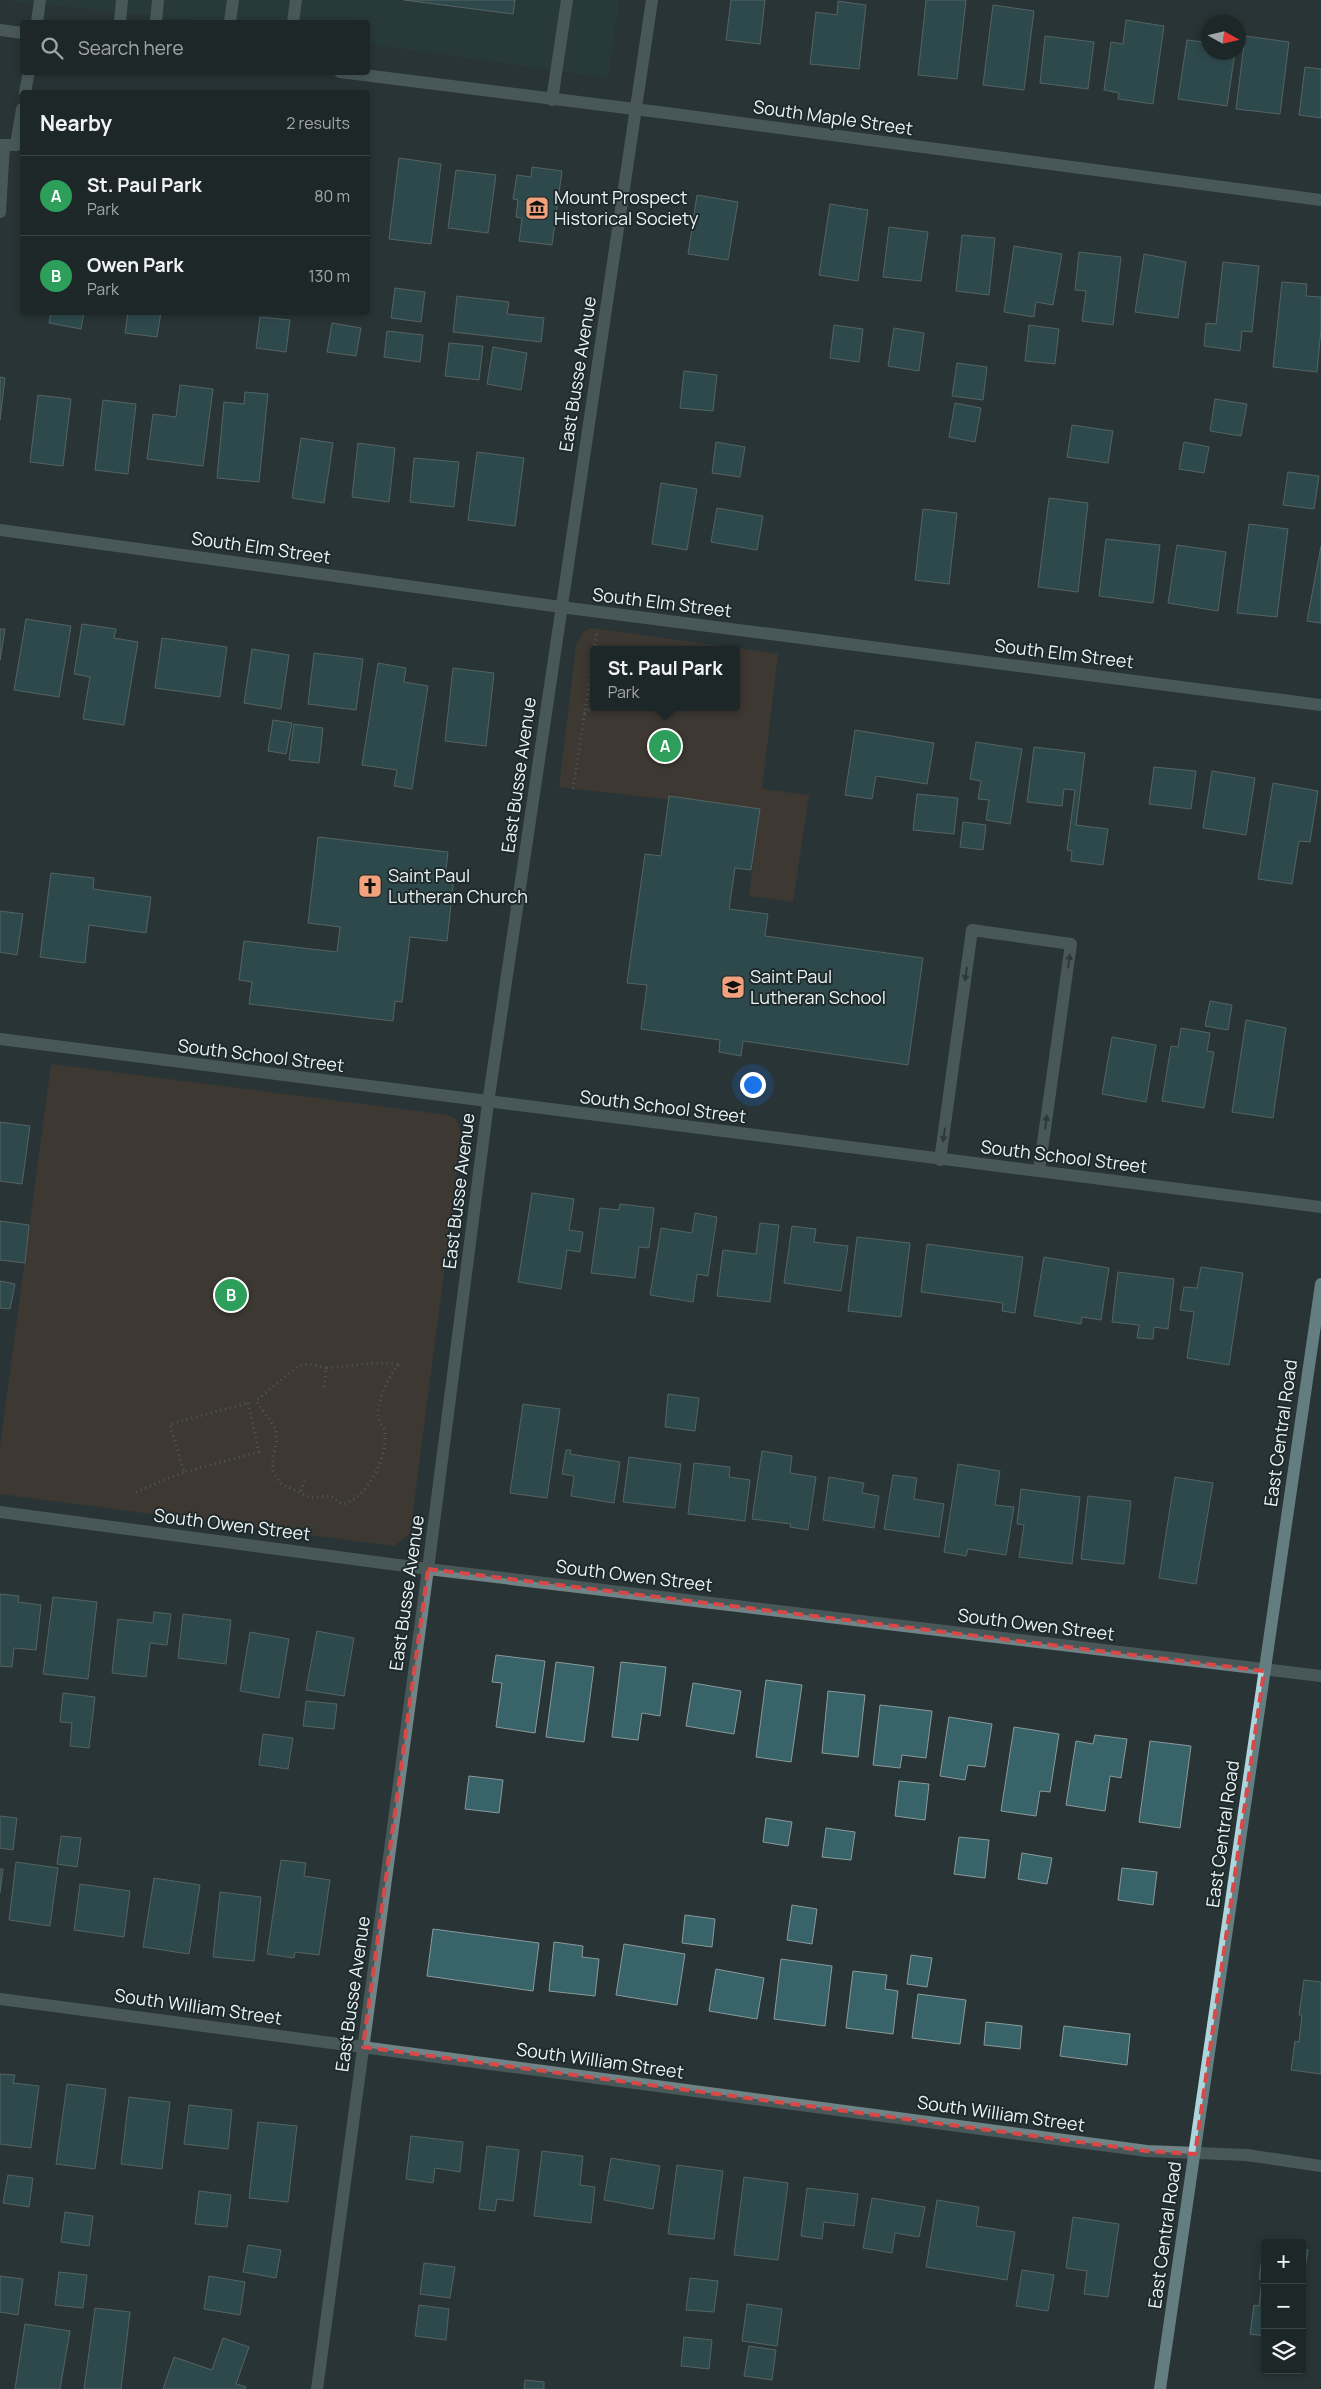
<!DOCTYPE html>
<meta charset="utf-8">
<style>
body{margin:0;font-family:Manrope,sans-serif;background:#2b3334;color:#f1f3f6}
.controls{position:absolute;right:15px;bottom:15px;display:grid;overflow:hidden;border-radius:5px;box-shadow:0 2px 8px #0003}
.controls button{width:45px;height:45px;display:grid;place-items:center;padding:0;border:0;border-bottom:1px solid #3c4445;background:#1e2728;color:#f1f3f6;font:25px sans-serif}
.compass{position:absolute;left:1201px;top:15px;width:45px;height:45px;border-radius:50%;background:#1e2728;box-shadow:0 2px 8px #0003;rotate:98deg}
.you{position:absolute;left:752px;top:1084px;width:18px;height:18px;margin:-12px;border:4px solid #fff;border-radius:50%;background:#1a73e8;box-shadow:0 0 0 8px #1a73e833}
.badge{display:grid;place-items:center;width:32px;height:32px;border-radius:50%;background:#f1a17c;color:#fff;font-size:16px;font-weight:700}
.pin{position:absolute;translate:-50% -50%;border:2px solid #fff;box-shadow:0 1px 5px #0006}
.popup{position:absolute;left:590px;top:646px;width:150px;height:65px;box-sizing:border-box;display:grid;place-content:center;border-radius:5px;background:#1e2728;filter:drop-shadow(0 1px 4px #0005);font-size:16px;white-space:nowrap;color:#a1a5a8}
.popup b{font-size:19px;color:#f1f3f6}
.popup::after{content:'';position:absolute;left:50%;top:100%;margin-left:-10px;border:10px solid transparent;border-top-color:#1e2728}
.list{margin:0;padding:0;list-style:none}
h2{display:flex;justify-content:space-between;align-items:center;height:65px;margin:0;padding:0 20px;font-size:21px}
h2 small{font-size:16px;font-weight:400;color:#a1a5a8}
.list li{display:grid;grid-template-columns:32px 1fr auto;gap:15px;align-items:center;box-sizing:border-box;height:80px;padding:0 20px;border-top:1px solid #3c4445}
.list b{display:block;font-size:19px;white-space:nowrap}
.list p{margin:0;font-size:16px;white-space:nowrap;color:#a1a5a8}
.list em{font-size:16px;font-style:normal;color:#a1a5a8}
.icon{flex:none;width:28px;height:28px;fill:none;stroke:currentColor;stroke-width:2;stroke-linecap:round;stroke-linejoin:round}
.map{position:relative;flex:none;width:1321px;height:2389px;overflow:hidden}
.search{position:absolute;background:#1e2728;box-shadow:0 2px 8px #0003;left:20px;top:20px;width:350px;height:55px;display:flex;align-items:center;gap:12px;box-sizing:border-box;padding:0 18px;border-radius:5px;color:#a1a5a8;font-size:19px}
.panel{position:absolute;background:#1e2728;box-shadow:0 2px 8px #0003;left:20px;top:90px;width:350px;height:225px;border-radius:5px}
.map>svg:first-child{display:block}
.built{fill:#293e41}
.green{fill:#583d30;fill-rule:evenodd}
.building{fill:#376369;stroke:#8b9a9c}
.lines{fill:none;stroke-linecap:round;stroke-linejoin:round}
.path{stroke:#7a8586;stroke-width:3;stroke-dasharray:1 4;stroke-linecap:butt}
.minor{stroke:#708386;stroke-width:12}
.major{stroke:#aed5db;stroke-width:12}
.oneway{fill:#324042}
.marked{fill:none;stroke:#d94747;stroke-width:4;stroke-dasharray:10 6;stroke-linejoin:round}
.labels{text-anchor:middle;stroke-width:4;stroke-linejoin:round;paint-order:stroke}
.street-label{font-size:18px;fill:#ecf4f5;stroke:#1e2a2b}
.poi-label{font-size:18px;fill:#ecf4f5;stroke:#1e2a2b;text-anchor:start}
</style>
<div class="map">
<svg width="1321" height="2389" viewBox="0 0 1321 2389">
<rect width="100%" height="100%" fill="#283435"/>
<path class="built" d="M0 0H619L608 78 368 44V22H213Z"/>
<path class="green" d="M591 628 778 654 762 789 809 795 793 902 749 896 760 810 559 787 576 646 583 632ZM594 650H736V707H594Z
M51 1064 448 1115 456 1119 461 1133V1142L410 1534 394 1546 0 1494V1447Z"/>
<path class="building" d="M404 0H515L513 14Z
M731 0H765L760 44 726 40Z
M926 0H966L957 79 918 75Z
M838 1 866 5 859 69 810 64 816 12 837 15Z
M993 5 1034 11 1024 90 983 85Z
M1126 20 1164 26 1153 104 1118 99 1119 93 1104 90 1111 42 1123 44Z
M1205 32 1208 33V52H1235L1227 106 1178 99 1187 40 1203 42Z
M1045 36 1094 42 1088 89 1040 83Z
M1245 36 1289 42 1280 114 1236 109Z
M1305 67 1321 69V118L1299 115Z
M399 158 441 164 431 244 389 239Z
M532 167 562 171 552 245 519 241 522 218 516 217 518 200 513 199 517 175 531 177Z
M456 170 496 175 488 233 448 228Z
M697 195 738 202 728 260 688 254Z
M830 204 868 210 858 281 819 275Z
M889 227 928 232 921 281 883 277Z
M962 235 995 238 989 295 956 291Z
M1014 246 1062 254 1053 305 1036 302 1034 317 1004 312Z
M1079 252 1121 257 1113 325 1082 321 1086 291 1075 290Z
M1144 254 1186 262 1178 318 1135 312Z
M1223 262 1259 266 1252 332 1242 331 1240 351 1204 346 1206 323 1216 324Z
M1282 282 1307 284 1306 296 1321 297V329L1317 372 1273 367Z
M395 288 425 292 421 322 391 318Z
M457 296 509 302 507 314 544 318 541 342 453 332Z
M51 312H84L81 329 49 323Z
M128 312H161L157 337 125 333Z
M260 317 290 320 286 352 256 348Z
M332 323 361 328 356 356 327 352Z
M834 325 863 329 859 362 830 358Z
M1029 325 1059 329 1055 364 1025 361Z
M894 328 924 333 919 371 888 366Z
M387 331 423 335 420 362 384 357Z
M449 343 483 346 479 380 445 376Z
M493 347 527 353 521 390 487 384Z
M957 363 987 367 983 400 952 396Z
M684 371 717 375 713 411 680 408Z
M0 377 5 378 0 420Z
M180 385 213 389 203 466 147 459 153 414 176 417Z
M245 392 268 394 259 482 217 478 224 402 244 404Z
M38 395 71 399 63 466 30 462Z
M1215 399 1247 404 1241 436 1210 431Z
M103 400 136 404 128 474 95 470Z
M955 403 981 408 975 442 949 437Z
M1072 425 1113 431 1108 463 1067 457Z
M301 438 333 443 324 503 292 498Z
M716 442 745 447 740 477 712 473Z
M1184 442 1209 447 1204 473 1179 469Z
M358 443 395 448 389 502 352 497Z
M477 452 524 458 515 526 468 520Z
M414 458 459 462 454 507 410 502Z
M1288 472 1319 476 1314 509 1283 505Z
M661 483 697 489 687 550 652 544Z
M1049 498 1088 503 1078 592 1038 587Z
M717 508 763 516 757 550 711 542Z
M923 509 957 513 949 584 915 580Z
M1249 524 1288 529 1277 617 1237 613Z
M1106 539 1160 545 1153 603 1099 596Z
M1177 545 1226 552 1218 611 1168 603Z
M1321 546V623L1307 621Z
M26 619 71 626 59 697 14 690Z
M82 624 116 629 114 638 138 642 124 725 83 719 90 677 74 674Z
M0 629H5L0 660Z
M162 638 227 647 220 697 155 688Z
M252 649 289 655 281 709 244 703Z
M314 653 363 659 356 710 308 704Z
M378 663 406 668 404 682 428 686 412 789 394 786 397 770 362 765Z
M453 668 494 673 486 746 445 741Z
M273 720 292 723 286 754 268 751Z
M294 724 323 728 319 763 289 760Z
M855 730 934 743 927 784 876 776 872 799 845 795Z
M976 742 1022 749 1010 824 986 820 989 800 978 799 981 781 970 779Z
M1034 747 1085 753 1076 825 1108 829 1103 865 1071 861 1072 851 1067 850 1075 790 1064 789 1062 806 1027 802Z
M1154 767 1196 771 1191 809 1149 804Z
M1212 771 1255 778 1246 835 1203 828Z
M1273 783 1318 791 1310 842 1299 841 1292 884 1258 879Z
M917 794 958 798 954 834 913 830Z
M669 796 760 809 751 870 735 868 729 909 768 914 765 936 923 958 908 1065 743 1041 741 1056 719 1052 720 1040 641 1029 647 985 627 983 645 854 661 856Z
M963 822 986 825 983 850 960 847Z
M318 837 448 852 445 877 454 878 447 941 410 937 402 1002 395 1001 393 1021 249 1004 252 982 239 980 244 941 337 952 340 927 308 923Z
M51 873 94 878 93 889 151 897 146 933 89 925 85 963 40 957Z
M0 911 23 914 17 955 0 952Z
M1210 1001 1232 1005 1228 1030 1205 1026Z
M1246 1020 1286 1028 1273 1118 1232 1112Z
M1181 1028 1210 1033 1207 1051 1214 1052 1204 1108 1162 1101 1171 1046 1178 1047Z
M1112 1037 1156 1045 1146 1102 1102 1094Z
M0 1122 30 1126 22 1184 0 1181Z
M532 1193 574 1199 569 1230 583 1232 580 1252 567 1250 561 1289 518 1282Z
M620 1204 654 1208 649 1248 639 1247 635 1278 591 1273 600 1208 619 1210Z
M695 1213 717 1217 708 1276 697 1274 693 1302 650 1295 661 1228 692 1233Z
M0 1221 29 1225 25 1263 0 1260Z
M760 1223 779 1225 770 1302 717 1296 723 1250 756 1254Z
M792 1226 816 1229 814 1242 848 1246 841 1291 784 1283Z
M857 1237 910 1243 901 1317 848 1311Z
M927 1244 1023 1257 1015 1313 1002 1311 1003 1303 921 1292Z
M1044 1257 1109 1268 1101 1320 1082 1317 1081 1324 1034 1316Z
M1201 1267 1243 1273 1229 1365 1187 1358 1194 1312 1180 1310 1184 1287 1197 1288Z
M1118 1272 1174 1279 1168 1329 1154 1327 1153 1339 1137 1338 1139 1325 1112 1322Z
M0 1281 15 1284 10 1309 0 1308Z
M668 1394 699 1398 695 1431 665 1427Z
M523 1404 560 1409 547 1498 510 1493Z
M566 1450H571L570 1454 620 1462 614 1503 571 1496 574 1476 562 1474Z
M762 1451 792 1456 790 1473 816 1477 808 1530 790 1527 791 1524 752 1519Z
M629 1457 681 1464 675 1508 623 1502Z
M694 1463 730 1467 729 1477 750 1480 745 1521 688 1514Z
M958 1464 1000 1471 995 1505 1014 1507 1006 1555 968 1549 966 1556 944 1552Z
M893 1475 917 1478 914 1499 944 1504 939 1537 884 1529Z
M829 1477 864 1483 862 1493 879 1496 874 1528 823 1520Z
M1175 1477 1213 1483 1196 1584 1159 1578Z
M1021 1489 1080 1497 1072 1564 1019 1557 1024 1525 1017 1524Z
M1088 1496 1131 1501 1124 1564 1081 1559Z
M0 1594 19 1596 18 1602 41 1605 36 1650 14 1648 12 1667 0 1666Z
M53 1597 97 1602 88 1679 43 1674Z
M154 1612 171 1614 167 1645 150 1643 146 1677 112 1673 118 1619 153 1623Z
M183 1614 231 1620 226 1664 178 1658Z
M317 1631 354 1638 344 1696 306 1690Z
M250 1632 289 1639 279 1698 240 1691Z
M496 1655 545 1661 535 1733 496 1727 502 1683 492 1682Z
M556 1662 594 1667 584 1742 546 1737Z
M621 1662 666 1667 660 1716 642 1713 638 1740 612 1737Z
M766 1680 802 1685 791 1762 756 1757Z
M693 1683 741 1691 734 1734 686 1726Z
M828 1691 865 1695 858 1757 822 1753Z
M63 1693 95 1697 89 1748 70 1746 72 1723 60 1722Z
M306 1701 337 1704 334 1729 303 1726Z
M880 1705 932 1711 926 1758 902 1755 900 1768 873 1765Z
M949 1717 992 1724 985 1767 968 1765 965 1780 940 1776Z
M1014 1727 1059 1734 1050 1792 1040 1791 1036 1816 1001 1811Z
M263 1734 293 1738 288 1769 259 1765Z
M1095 1735 1127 1739 1121 1778 1110 1776 1105 1811 1066 1805 1076 1741 1093 1744Z
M1150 1741 1191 1746 1180 1828 1139 1822Z
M469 1776 503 1780 499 1813 465 1809Z
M899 1781 929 1784 925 1820 895 1816Z
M0 1816 17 1818 13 1850 0 1848Z
M766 1818 792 1822 788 1846 763 1842Z
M826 1828 855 1832 851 1860 822 1857Z
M61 1836 81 1838 77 1867 57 1864Z
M959 1837 989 1840 985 1878 954 1874Z
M1022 1853 1052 1858 1047 1884 1018 1879Z
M281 1860 306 1863 304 1876 330 1880 319 1955 295 1952 294 1958 267 1954Z
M16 1862 58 1868 50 1926 9 1920Z
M1122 1868 1157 1872 1153 1905 1118 1900Z
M0 1869H3L0 1893Z
M154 1878 200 1885 189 1954 143 1947Z
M80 1884 130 1891 124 1937 74 1930Z
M220 1892 261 1897 254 1961 213 1957Z
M792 1905 817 1909 812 1944 787 1940Z
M685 1915 715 1919 712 1947 682 1943Z
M433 1929 539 1943 533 1991 427 1976Z
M554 1942 583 1946 582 1957 599 1959 595 1996 549 1991Z
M624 1944 685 1954 677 2005 616 1995Z
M911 1955 932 1958 927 1987 907 1984Z
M781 1959 832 1966 825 2026 774 2019Z
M716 1969 764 1978 757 2019 709 2011Z
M853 1971 887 1975 885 1989 898 1991 893 2034 846 2028Z
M1304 1980 1321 1982V2074L1291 2070 1295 2041 1299 2042 1302 2015H1299Z
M918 1994 966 2000 960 2044 912 2038Z
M986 2022 1022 2026 1020 2049 984 2045Z
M1064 2026 1130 2034 1127 2065 1060 2056Z
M0 2074 15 2075 13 2083 39 2086 31 2148 0 2144Z
M67 2084 106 2089 95 2169 56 2164Z
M129 2097 170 2102 162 2169 121 2164Z
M189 2105 232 2110 228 2149 184 2144Z
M258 2122 297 2126 288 2202 249 2198Z
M411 2136 463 2142 460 2172 435 2168 433 2183 406 2179Z
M487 2146 519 2150 513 2201 497 2199 495 2211 479 2209Z
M542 2151 583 2156 580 2185 595 2187 591 2223 534 2216Z
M611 2158 660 2166 653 2209 604 2200Z
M677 2165 723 2171 714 2239 668 2234Z
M8 2175 33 2178 29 2207 3 2203Z
M744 2177 788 2183 778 2260 734 2255Z
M807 2188 858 2194 854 2226 824 2222 822 2239 801 2236Z
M199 2191 231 2195 227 2227 195 2224Z
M872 2198 925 2207 919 2237 895 2233 892 2253 863 2248Z
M937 2200 979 2207 976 2226 1015 2232 1007 2280 926 2267Z
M65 2212 93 2216 89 2246 61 2242Z
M1073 2217 1119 2224 1108 2297 1084 2294 1087 2271 1066 2268Z
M1264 2244H1265V2336L1250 2334 1254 2305 1259 2306 1262 2279H1259Z
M248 2245 281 2250 276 2278 243 2272Z
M1302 2249 1308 2250 1302 2287Z
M424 2263 455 2267 450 2298 420 2294Z
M1022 2270 1054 2275 1048 2311 1016 2306Z
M59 2272 87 2275 83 2308 55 2305Z
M0 2276 23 2279 18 2315 0 2312Z
M209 2276 245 2282 240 2315 204 2309Z
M690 2278 718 2281 714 2312 686 2310Z
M747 2304 782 2309 777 2346 742 2341Z
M419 2305 449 2309 446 2340 415 2336Z
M95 2308 130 2312 121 2389H84Z
M25 2324 70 2331 60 2389H15Z
M684 2337 712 2340 709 2369 681 2366Z
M223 2338 249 2347 236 2384 246 2387 245 2389H163L174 2357 212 2370Z
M749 2346 776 2350 772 2380 744 2376Z
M525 2380 544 2382V2389H524Z"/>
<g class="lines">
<path class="path" d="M594 650 597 633
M584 713 594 707
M573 789 594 653
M326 1368 310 1364 298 1366 256 1401 276 1429 277 1443 273 1455V1471L280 1483 311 1498 331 1496 342 1504C367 1500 387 1458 385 1434 385 1426 377 1421 378 1413 379 1396 389 1376 399 1364
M324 1387 326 1368 374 1363 398 1364
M248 1403 259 1452 184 1472 170 1424Z
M301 1491 305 1480
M136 1492 184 1472"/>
<path class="minor" d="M37 22 40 0
M120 22 122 0
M156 22 158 0
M230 22 233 0
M293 22 296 0
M0 30 22 33
M340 72 674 114 1321 200
M25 92 29 72
M552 100 567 0
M0 145H16L22 109
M0 212 4 145
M0 530 561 607 1321 705
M0 1039 1321 1207
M940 1160 972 930 1071 944 1039 1171
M0 1512 428 1569 1321 1676
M0 1999 1147 2151 1247 2155 1321 2166
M317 2389 428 1569 488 1103 652 0"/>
<path class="major" d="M1160 2389 1321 1284"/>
</g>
<defs><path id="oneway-solid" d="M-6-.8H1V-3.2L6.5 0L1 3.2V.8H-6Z" transform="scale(1.25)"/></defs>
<g class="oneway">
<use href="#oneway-solid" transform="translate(1069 961) rotate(-82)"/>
<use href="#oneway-solid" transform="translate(966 974) rotate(98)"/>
<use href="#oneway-solid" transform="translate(1046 1122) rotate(-82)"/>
<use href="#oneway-solid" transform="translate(944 1135) rotate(98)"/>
</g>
<path d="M0 0H1321V2389H0ZM428 1569 1264 1671 1195 2154 1147 2151 363 2047Z" fill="#283435" fill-opacity=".55" fill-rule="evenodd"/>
<path class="marked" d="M428 1569 1264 1671 1195 2154 1147 2151 363 2047Z"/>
<defs>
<g id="museum-square" transform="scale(1.25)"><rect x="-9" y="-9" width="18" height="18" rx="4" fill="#f1a17c" stroke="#1e2a2b"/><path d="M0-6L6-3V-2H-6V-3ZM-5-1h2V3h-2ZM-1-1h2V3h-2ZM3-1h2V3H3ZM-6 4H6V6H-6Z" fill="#111"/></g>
<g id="church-square" transform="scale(1.25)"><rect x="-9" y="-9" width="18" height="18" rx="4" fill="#f1a17c" stroke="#1e2a2b"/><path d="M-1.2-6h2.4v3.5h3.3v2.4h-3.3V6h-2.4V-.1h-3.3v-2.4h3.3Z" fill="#111"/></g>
<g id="school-square" transform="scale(1.25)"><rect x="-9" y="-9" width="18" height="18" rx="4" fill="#f1a17c" stroke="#1e2a2b"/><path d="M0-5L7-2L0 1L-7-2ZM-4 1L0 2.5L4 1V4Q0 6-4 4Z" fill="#111"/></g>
</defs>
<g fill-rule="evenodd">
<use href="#museum-square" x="537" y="208"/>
<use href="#church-square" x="370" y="886"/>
<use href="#school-square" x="733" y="987"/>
</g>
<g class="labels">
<g class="street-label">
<text transform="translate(833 118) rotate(8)" y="6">South Maple Street</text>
<text transform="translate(578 374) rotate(-81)" y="6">East Busse Avenue</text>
<text transform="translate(261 548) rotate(8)" y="6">South Elm Street</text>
<text transform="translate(662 603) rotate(7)" y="6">South Elm Street</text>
<text transform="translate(1064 654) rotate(7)" y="6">South Elm Street</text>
<text transform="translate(519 775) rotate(-82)" y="6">East Busse Avenue</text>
<text transform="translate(261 1056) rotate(7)" y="6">South School Street</text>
<text transform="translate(663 1107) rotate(7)" y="6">South School Street</text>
<text transform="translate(1064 1157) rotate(7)" y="6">South School Street</text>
<text transform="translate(459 1191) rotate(-83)" y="6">East Busse Avenue</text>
<text transform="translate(1281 1433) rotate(-82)" y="6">East Central Road</text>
<text transform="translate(232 1525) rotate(7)" y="6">South Owen Street</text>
<text transform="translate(634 1576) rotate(7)" y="6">South Owen Street</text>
<text transform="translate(407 1593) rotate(-82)" y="6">East Busse Avenue</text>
<text transform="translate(1036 1625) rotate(7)" y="6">South Owen Street</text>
<text transform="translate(1223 1834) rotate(-82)" y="6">East Central Road</text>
<text transform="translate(353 1994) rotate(-82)" y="6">East Busse Avenue</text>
<text transform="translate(198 2007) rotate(8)" y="6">South William Street</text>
<text transform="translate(600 2061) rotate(8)" y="6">South William Street</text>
<text transform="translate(1001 2114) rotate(8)" y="6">South William Street</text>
<text transform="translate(1165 2235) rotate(-82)" y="6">East Central Road</text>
</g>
<g class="poi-label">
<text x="554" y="204">Mount Prospect<tspan x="554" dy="21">Historical Society</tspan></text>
<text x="388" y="882">Saint Paul<tspan x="388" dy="21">Lutheran Church</tspan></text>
<text x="750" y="983">Saint Paul<tspan x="750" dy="21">Lutheran School</tspan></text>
</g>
</g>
</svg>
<div class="controls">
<button>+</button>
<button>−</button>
<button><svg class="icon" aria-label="layers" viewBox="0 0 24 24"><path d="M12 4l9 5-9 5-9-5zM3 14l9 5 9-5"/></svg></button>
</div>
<svg class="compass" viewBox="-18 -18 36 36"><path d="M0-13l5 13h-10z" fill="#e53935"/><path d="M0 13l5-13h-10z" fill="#a1a5a8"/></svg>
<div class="you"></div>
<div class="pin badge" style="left:665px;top:746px;background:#2e9e5b">A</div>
<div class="popup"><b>St. Paul Park</b>Park</div>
<div class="pin badge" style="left:231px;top:1295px;background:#2e9e5b">B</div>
<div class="search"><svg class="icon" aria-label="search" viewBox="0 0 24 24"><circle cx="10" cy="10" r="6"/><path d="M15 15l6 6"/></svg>Search here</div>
<section class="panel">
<h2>Nearby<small>2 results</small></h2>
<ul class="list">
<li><span class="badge" style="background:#2e9e5b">A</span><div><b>St. Paul Park</b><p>Park</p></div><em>80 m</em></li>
<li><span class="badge" style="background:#2e9e5b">B</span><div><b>Owen Park</b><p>Park</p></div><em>130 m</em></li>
</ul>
</section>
</div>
